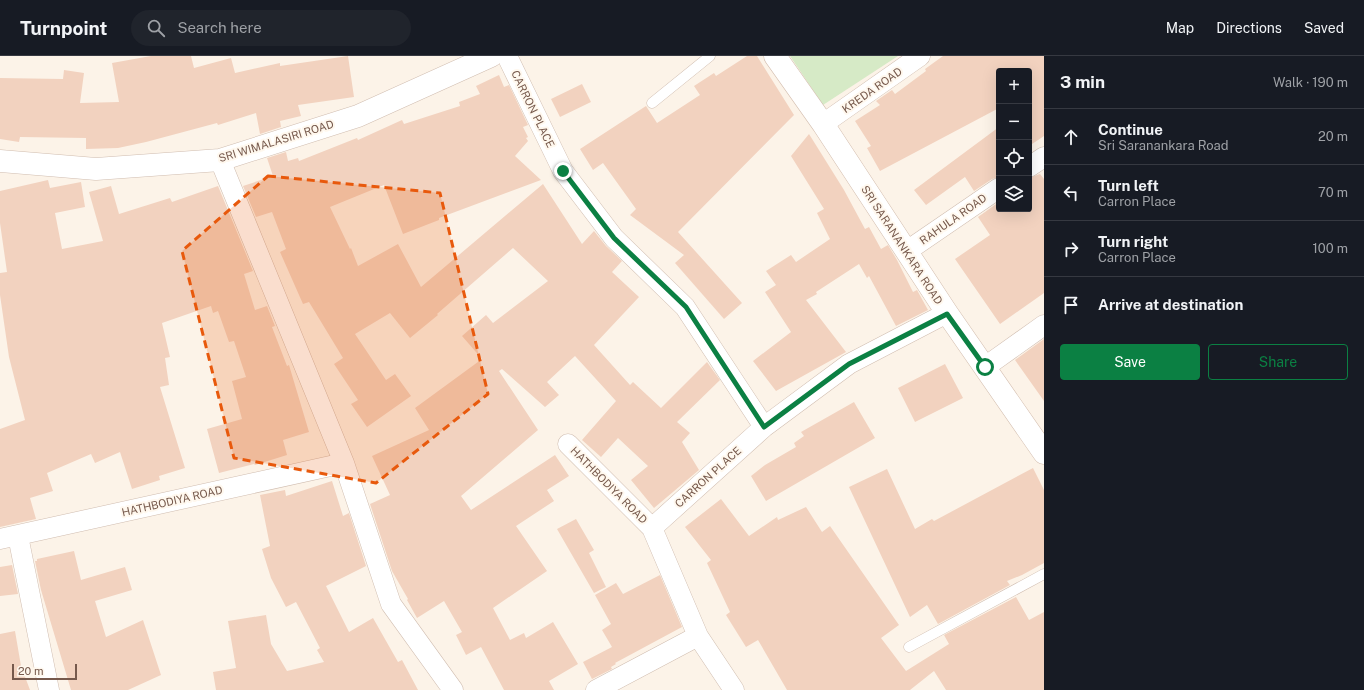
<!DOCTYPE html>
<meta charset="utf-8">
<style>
body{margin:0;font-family:"Public Sans",sans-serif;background:#20242c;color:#f1f3f6}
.controls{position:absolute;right:12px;top:12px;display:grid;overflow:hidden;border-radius:4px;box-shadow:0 4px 16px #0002}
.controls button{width:36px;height:36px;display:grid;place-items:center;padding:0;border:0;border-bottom:1px solid #363941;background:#171b24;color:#f1f3f6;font:20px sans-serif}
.scale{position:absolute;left:12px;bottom:10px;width:65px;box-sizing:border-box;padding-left:4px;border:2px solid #76594c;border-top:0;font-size:11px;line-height:14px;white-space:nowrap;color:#76594c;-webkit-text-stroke:3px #fff8ee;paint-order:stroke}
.stop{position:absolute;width:12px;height:12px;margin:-9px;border:3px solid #0b8043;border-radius:50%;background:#fff}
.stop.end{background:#0b8043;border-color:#fff;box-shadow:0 1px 4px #0008}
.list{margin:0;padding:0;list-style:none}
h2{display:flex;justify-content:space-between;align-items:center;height:52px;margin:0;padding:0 16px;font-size:17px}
h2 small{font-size:13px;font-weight:400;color:#9ea1a6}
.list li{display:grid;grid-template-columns:26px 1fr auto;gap:12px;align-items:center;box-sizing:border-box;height:56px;padding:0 16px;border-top:1px solid #363941}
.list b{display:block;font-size:15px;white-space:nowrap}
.list p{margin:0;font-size:13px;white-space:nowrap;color:#9ea1a6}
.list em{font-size:13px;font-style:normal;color:#9ea1a6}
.actions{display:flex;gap:8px;padding:12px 16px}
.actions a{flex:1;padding:9px 0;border:1px solid #0b8043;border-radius:4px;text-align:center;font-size:14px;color:#0b8043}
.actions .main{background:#0b8043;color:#fff}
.icon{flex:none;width:22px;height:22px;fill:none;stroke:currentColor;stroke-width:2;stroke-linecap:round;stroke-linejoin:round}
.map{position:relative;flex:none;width:1044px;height:634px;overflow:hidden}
header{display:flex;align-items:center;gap:24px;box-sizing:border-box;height:56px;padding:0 20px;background:#171b24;border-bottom:1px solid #363941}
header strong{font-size:19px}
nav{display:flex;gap:22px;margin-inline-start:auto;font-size:14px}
.search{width:280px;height:36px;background:#20242c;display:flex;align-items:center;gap:10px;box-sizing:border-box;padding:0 14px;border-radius:22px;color:#9ea1a6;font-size:15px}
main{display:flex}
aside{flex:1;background:#171b24}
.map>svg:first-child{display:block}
.green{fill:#d6eac6}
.building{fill:#f2d2bf}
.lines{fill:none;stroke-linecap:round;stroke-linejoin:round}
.service-casing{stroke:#d0bdb0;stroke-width:11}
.minor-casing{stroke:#d0bdb0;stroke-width:21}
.tertiary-casing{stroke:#d0bdb0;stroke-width:23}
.secondary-casing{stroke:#d3bdae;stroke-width:23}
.service{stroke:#fff;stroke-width:10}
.minor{stroke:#fff;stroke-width:20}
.tertiary{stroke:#fff;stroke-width:22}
.secondary{stroke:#fff;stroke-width:22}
.route{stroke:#0b8043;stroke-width:5}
.marked{fill:#e8590c;fill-opacity:0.2;stroke:#e8590c;stroke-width:3;stroke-dasharray:8 5;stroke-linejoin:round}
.labels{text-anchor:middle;stroke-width:4;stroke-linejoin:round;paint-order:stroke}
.street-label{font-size:11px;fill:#76594c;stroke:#fff8ee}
</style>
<header>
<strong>Turnpoint</strong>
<div class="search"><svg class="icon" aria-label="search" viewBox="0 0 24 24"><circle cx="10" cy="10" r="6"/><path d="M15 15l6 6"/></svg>Search here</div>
<nav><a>Map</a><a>Directions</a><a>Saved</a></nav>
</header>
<main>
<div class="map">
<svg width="1044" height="634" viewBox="0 0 1044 634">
<rect width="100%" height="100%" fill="#fcf3e8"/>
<path class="green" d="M790 0H898L823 49Z"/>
<path class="building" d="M151 0H191L194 12 231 2 235 17 280 7V10L348 0 354 41 298 49 301 60 280 65 281 71 260 78 256 57 218 69 217 67 146 86 118 92 86 93V82L20 81 19 86 0 83V22L63 23 64 14 84 17 80 47 119 46 112 7Z
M747 0H757L794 59 678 176 742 247 724 263 675 207 684 199 630 159 636 153 603 107 593 114 580 93 646 50 657 67 700 39 694 30 714 17 716 20Z
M943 0H1044V80L1029 90V15H999V52L880 115 867 92 871 90 855 65 880 49 876 45 892 34 895 38 926 15 925 13Z
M499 19 504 31 509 29 528 69 523 71 528 81 526 82 528 85 515 100 541 124 439 162V164L403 178 384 129 330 151 350 193 351 192 358 210 398 188 421 231 543 128 582 188 594 175 606 190 622 205 612 216 639 241 594 289 630 329 633 326 661 352 707 306 720 324 677 366 690 377 682 386 699 414 654 452 631 424 648 410 618 382 601 401 582 384 616 345 575 300 547 326 559 339 545 351 502 313 499 315 538 374 461 440 471 454 555 399 569 420 547 434 554 445 516 470 547 515 493 552 510 584 524 577 526 582 553 566 578 608 549 625 554 634H504L481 591 466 599 456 579 462 576 444 545 417 562 407 544 408 543 392 515 370 448 390 439 372 400 429 374 415 352 482 303 462 280 486 259 493 267 548 225 513 192 437 258 438 259 410 282 390 257 355 278 386 324 395 318 411 340 367 371 351 348 358 344 334 308 343 302 309 246 303 248 280 196 286 193 272 156 256 161 243 130 273 120 267 102 286 96 288 105 298 102 299 105 357 82 358 84 402 64 404 68 460 50 459 46 480 38 476 30Z
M582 28 591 46 560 61 551 43Z
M999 71V121L992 123 974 135 965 121 926 149 914 134Z
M809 78 844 134 865 173 869 171 881 193 888 189 897 204 913 236 917 234 928 254 896 270 869 220 867 222 859 208 816 236 817 238 806 244 846 296 776 335 753 305 791 276 765 236 776 229 766 215 791 199 796 206 830 183 817 157 824 153 791 100Z
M1040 118 1044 123V237L1000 268 955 203 990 179 978 161 999 146V153H1029V122Z
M48 124 50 132 81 126 85 151 55 157 62 193 103 185 89 136 111 130 119 158 170 142 172 146 218 130 253 215 244 218 255 254 267 250 275 270 272 271 287 310 289 309 309 376 283 384 287 399 255 409 254 408 219 417 207 373 242 363 232 325 246 321 234 285 229 286 218 255 213 257 211 250 162 267 170 301 165 302 169 329 160 331 185 412 159 420 160 424 132 433 120 396 95 407 91 398 47 417 53 435 30 442 36 463 0 471V373L25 364 9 301 0 239V217L7 216 0 167V135Z
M1044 283V345L1015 304Z
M945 308 963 342 915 366 898 332Z
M854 346 875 382 766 445 751 420 765 409 796 391 794 387 804 380 801 376Z
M1033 412 1044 434V507L1022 519 1007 525 1010 529 938 568 927 549 910 561 849 431 887 413 915 473 932 463 934 465Z
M332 425 343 460 349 457 366 510 326 530 349 576 373 562 398 606 402 604 418 634H216L213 616 236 612 228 565 266 559 271 588 287 615 324 606 317 594 320 592 296 546 286 551 271 522 262 493 270 490 260 439 285 434 286 440Z
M721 443 749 480 777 461 778 464 806 451 822 476 830 470 899 569 881 582 906 615 949 588 944 579 1016 541 1029 564 1044 556V634H946L934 615 910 634H787L758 584 746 591 726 559 730 556 707 507 711 504 685 471Z
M576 463 594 494 589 497 606 531 594 537 557 473Z
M74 495 81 524 125 511 132 534 95 545 106 581 143 564 161 619 128 634H71L41 534 35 505H37V503Z
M12 509 18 538 0 540V511Z
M660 519 682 571 615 607 616 608 611 611 612 613 592 623 583 606 612 591 602 574 611 568 595 539 616 527 623 538Z
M15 575 21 610 30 634H0V578Z"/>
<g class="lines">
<g class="service-casing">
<path id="service" d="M652 47 710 0
M909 591 1044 518"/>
</g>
<g class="minor-casing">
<path id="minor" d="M507 0 563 115 614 182 685 251 764 371
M823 68 920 0
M220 104 344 407 391 548 453 634
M1029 111 1044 101
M907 195 999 132
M985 311 1044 269
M568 388 652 472 698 580 734 634
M652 472 764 371 849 308 947 257
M18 480 49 634
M0 483 344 407
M596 634 698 580"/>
</g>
<g class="tertiary-casing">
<path id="tertiary" d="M0 105 96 113 220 104 358 60 491 0"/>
</g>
<g class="secondary-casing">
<path id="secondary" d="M775 0 823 68 947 257 1044 397"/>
</g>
<use href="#service" class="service"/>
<use href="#minor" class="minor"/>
<use href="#tertiary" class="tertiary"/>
<use href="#secondary" class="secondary"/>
</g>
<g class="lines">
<path class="route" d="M563 115 614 182 686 251 764 371 849 308 947 258 985 311"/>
</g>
<path class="marked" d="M268 120 440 137 488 338 376 427 234 402 182 195Z"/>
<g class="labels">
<g class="street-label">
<text transform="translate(872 34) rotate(-35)" y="4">KREDA ROAD</text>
<text transform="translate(533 53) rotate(64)" y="4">CARRON PLACE</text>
<text transform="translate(276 85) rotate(-17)" y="4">SRI WIMALASIRI ROAD</text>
<text transform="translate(953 163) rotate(-35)" y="4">RAHULA ROAD</text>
<text transform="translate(902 189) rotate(57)" y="4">SRI SARANANKARA ROAD</text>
<text transform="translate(708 421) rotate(-42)" y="4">CARRON PLACE</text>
<text transform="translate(609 429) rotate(45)" y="4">HATHBODIYA ROAD</text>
<text transform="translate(172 445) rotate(-13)" y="4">HATHBODIYA ROAD</text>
</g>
</g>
</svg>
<div class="controls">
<button>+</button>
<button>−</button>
<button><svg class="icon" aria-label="locate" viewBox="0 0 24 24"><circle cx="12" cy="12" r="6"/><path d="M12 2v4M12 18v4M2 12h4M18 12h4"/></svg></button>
<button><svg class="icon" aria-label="layers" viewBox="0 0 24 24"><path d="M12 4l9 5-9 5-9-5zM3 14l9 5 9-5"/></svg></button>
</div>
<div class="scale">20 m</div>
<div class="stop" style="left:985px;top:311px"></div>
<div class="stop end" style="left:563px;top:115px"></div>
</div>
<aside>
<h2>3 min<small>Walk · 190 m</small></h2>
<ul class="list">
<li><svg class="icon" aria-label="ahead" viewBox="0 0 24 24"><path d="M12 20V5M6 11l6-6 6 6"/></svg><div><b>Continue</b><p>Sri Saranankara Road</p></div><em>20 m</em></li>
<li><svg class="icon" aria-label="left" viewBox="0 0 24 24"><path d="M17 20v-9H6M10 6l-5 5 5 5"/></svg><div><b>Turn left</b><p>Carron Place</p></div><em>70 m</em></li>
<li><svg class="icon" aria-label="right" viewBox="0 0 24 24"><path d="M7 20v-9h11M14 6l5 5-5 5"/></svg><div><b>Turn right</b><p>Carron Place</p></div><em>100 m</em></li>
<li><svg class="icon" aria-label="arrive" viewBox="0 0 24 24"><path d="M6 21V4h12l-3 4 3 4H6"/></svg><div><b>Arrive at destination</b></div></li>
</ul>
<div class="actions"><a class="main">Save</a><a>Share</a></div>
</aside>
</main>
